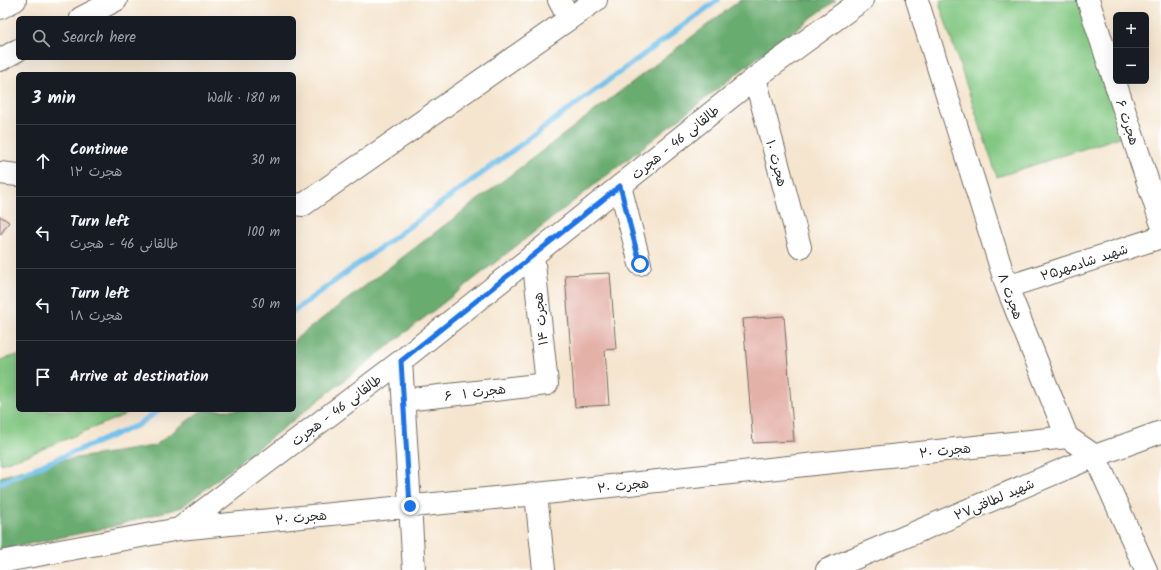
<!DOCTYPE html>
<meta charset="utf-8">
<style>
body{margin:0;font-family:Kalam,"Playpen Sans Arabic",sans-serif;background:#20242c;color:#f1f3f6}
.controls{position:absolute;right:12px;top:12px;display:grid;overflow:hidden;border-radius:6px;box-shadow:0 4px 16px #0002}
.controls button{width:36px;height:36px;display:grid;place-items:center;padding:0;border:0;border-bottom:1px solid #363941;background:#171b24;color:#f1f3f6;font:20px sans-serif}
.stop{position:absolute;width:12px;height:12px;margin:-9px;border:3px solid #1a73e8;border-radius:50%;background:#fff}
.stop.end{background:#1a73e8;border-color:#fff;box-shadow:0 1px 4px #0008}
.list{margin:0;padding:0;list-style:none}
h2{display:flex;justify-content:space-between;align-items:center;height:52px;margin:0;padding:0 16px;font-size:17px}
h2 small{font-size:13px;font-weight:400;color:#9ea1a6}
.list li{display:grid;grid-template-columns:26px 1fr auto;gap:12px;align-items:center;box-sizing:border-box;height:72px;padding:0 16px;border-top:1px solid #363941}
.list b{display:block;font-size:15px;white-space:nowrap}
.list p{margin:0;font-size:13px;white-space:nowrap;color:#9ea1a6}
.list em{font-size:13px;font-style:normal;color:#9ea1a6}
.icon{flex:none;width:22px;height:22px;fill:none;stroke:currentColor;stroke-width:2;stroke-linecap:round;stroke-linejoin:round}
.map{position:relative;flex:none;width:1161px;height:570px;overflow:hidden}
.search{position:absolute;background:#171b24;box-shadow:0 4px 16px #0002;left:16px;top:16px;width:280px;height:44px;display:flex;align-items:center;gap:10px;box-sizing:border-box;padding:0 14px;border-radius:6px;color:#9ea1a6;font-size:15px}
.panel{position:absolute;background:#171b24;box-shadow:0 4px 16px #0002;left:16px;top:72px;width:280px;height:340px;border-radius:6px}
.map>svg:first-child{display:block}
.green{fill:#82c782;stroke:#567956}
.forest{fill:#69ac70;stroke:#4a6c4e}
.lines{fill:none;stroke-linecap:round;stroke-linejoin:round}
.stream{stroke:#6ec0ea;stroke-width:5.5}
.building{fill:#e4b1a8}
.minor-casing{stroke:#726c64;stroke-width:24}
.major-casing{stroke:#726c64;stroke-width:24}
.minor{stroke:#fff;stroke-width:22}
.major{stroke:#fff;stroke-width:22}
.route{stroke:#1a73e8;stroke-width:5}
.labels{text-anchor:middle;stroke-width:3;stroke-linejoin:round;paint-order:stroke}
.street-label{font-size:13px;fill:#2b2b2b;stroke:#fff}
</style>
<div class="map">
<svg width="1161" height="570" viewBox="0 0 1161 570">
<rect width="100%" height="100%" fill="#fff"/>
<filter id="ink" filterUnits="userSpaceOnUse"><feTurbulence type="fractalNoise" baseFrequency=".025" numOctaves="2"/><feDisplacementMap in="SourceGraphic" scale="8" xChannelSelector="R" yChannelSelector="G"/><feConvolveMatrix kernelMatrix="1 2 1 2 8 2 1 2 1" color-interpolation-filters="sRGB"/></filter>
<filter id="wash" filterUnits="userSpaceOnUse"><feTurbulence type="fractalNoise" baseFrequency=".012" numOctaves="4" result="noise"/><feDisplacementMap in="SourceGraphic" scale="16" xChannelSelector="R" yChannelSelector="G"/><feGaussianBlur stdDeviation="0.9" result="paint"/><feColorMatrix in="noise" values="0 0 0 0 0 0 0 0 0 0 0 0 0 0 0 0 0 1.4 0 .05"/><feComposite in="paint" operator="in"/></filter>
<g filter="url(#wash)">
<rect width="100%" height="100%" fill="#f5e5cf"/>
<path class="green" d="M941 0H1078L1123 136 997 177 940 6Z
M18 355V410H130L124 415 28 455 0 464V360Z"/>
<path class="forest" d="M740 0H836L770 48 182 507 111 527 0 550V477L51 462 154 446 202 410H294V340Z"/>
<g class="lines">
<path class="stream" d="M294 311 718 0
M0 483 138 425 159 410"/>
</g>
<g id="blocks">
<path class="building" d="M0 216 9 222 0 235Z
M610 273 616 349 605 350 609 405 575 407 565 275Z
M784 316 794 441 753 443 743 319Z"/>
</g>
</g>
<g filter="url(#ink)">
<use href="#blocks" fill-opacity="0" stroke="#726c64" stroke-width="1"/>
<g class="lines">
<g class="minor-casing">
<path id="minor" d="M559 0 569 19
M917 0 1007 287 1067 437 1095 456 1146 570
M1088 0 1161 222
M755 78 800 247
M0 173 18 175
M620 186 640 264
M294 204 303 205 596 0
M1007 287 1161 237
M401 361 414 570
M404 400 547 384 533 255
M536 494 544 570
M179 529 536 494 1067 437
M0 562 179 529 401 361 755 78 862 0
M827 570 1095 456 1161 432"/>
</g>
<g class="major-casing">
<path id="major" d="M0 8 15 0
M81 18 116 0
M0 60 18 50"/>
</g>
<use href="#minor" class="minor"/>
<use href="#major" class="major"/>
</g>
</g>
<g class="lines" filter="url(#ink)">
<path class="route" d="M410 506 401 361 620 186 640 264"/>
</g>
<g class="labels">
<g class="street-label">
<text transform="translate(1128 122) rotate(72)" y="5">هجرت ۶</text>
<text transform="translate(675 142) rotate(-39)" y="5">طالقانی 46 - هجرت</text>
<text transform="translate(777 163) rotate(75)" y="5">هجرت ۱۰</text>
<text transform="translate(1084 262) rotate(-18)" y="5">شهید شادمهر۲۵</text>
<text transform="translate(1011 296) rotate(70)" y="5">هجرت ۸</text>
<text transform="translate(540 319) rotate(-96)" y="5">هجرت ۱۴</text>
<text transform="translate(475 392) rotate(-7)" y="5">هجرت ۱ ‍ ۶</text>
<text transform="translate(336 410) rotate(-37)" y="5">طالقانی 46 - هجرت</text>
<text transform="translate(945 450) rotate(-6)" y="5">هجرت ۲۰</text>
<text transform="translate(623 485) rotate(-6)" y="5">هجرت ۲۰</text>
<text transform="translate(994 499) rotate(-23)" y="5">شهید لطافتی۲۷</text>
<text transform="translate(301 517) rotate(-6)" y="5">هجرت ۲۰</text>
</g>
</g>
</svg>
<div class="controls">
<button>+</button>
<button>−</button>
</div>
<div class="stop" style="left:640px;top:264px"></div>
<div class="stop end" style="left:410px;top:506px"></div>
<div class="search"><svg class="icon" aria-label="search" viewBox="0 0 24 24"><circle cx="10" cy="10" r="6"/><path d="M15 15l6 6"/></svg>Search here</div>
<section class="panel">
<h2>3 min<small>Walk · 180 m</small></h2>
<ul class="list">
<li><svg class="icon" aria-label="ahead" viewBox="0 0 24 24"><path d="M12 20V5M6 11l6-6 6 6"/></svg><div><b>Continue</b><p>هجرت ۱۲</p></div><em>30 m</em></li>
<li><svg class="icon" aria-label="left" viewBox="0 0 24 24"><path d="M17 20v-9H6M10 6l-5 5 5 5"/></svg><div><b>Turn left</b><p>طالقانی 46 - هجرت</p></div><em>100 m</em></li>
<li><svg class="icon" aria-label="left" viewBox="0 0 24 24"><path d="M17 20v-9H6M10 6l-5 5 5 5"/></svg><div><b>Turn left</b><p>هجرت ۱۸</p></div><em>50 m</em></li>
<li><svg class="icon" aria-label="arrive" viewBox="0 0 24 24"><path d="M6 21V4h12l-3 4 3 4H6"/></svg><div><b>Arrive at destination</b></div></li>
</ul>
</section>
</div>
